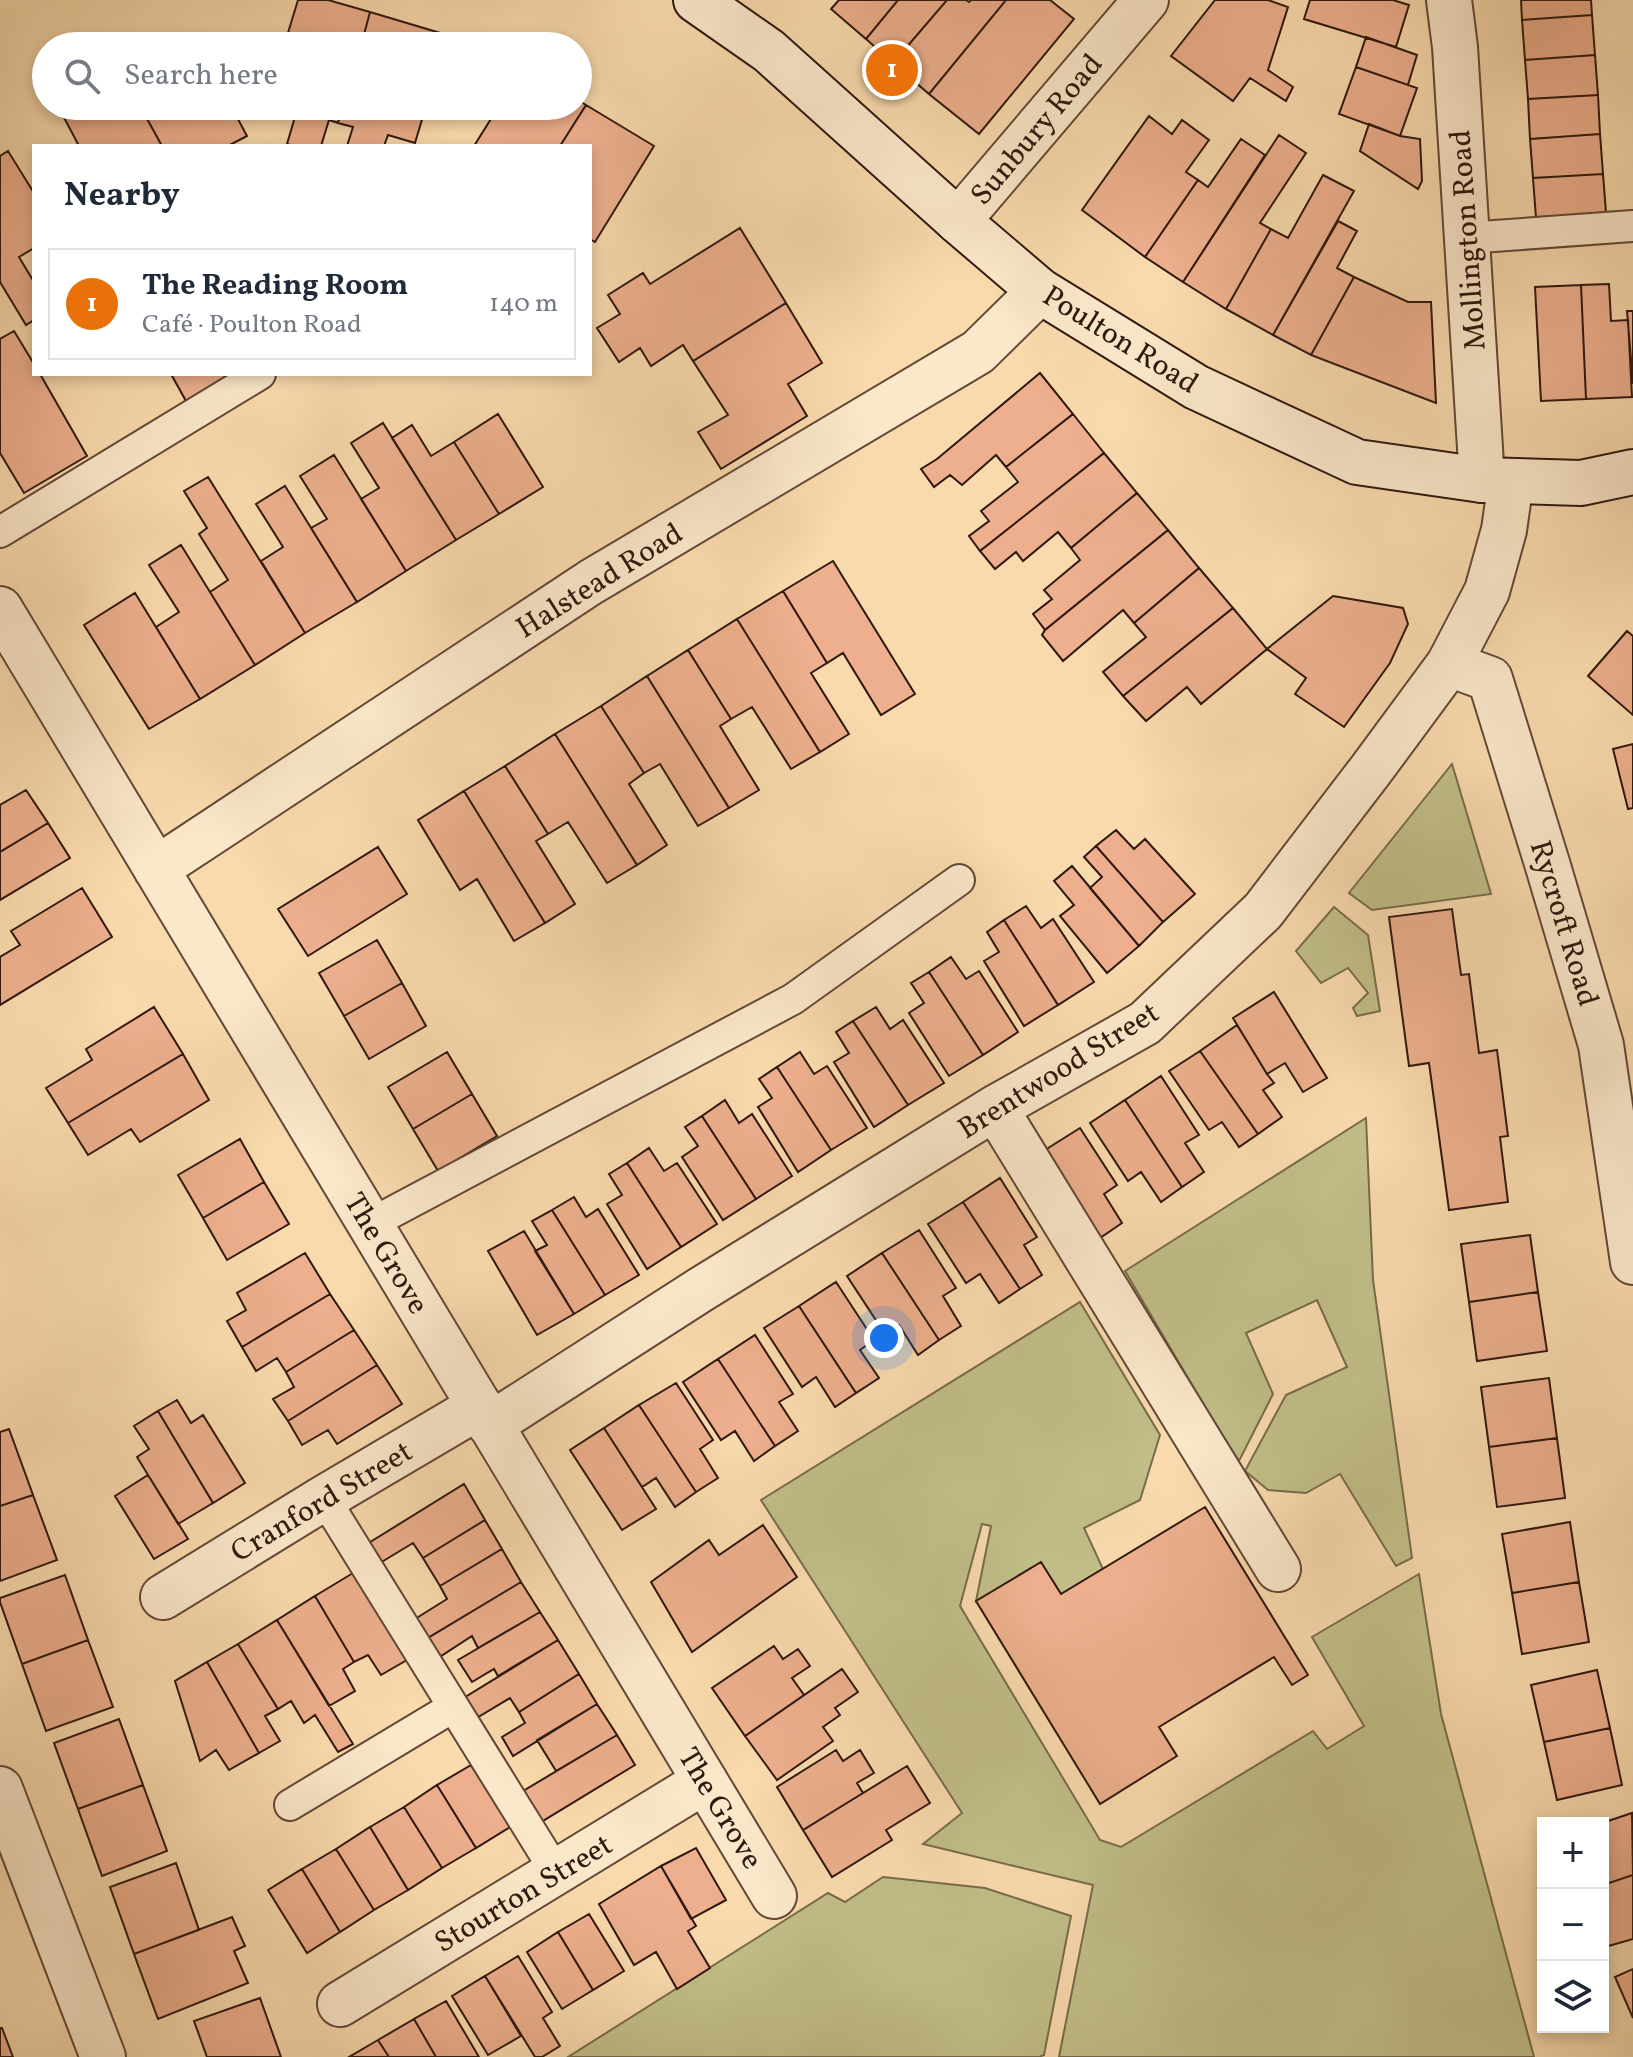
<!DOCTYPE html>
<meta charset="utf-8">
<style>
body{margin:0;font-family:Vollkorn,serif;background:#f6f6f7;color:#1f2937}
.controls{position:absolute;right:24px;bottom:24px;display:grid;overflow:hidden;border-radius:0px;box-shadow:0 4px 12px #0003}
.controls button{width:72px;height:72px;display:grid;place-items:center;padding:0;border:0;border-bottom:2px solid #e0e1e3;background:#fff;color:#1f2937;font:40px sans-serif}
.you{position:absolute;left:884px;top:1338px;width:28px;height:28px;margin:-20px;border:6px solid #fff;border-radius:50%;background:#1a73e8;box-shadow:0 0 0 12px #1a73e833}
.badge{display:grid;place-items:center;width:52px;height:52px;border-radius:50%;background:#8f2418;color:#fff;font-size:26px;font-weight:700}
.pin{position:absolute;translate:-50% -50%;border:4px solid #fff;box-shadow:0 2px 8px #0006}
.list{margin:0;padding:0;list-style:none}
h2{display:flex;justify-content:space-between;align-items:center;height:104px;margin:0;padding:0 32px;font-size:34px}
h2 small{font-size:26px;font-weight:400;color:#747a83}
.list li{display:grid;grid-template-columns:52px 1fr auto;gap:24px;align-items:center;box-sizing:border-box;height:112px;margin:0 16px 16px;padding:0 16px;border:2px solid #e0e1e3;border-radius:0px}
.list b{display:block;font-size:30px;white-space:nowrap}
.list p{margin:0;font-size:26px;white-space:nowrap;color:#747a83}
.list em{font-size:26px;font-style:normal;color:#747a83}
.icon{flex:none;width:44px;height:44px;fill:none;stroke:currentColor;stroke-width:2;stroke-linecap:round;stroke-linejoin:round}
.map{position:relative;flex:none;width:1633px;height:2057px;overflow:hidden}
.search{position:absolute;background:#fff;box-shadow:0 4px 12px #0003;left:32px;top:32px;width:560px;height:88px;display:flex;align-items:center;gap:20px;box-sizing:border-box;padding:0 28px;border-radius:44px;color:#747a83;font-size:30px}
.panel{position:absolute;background:#fff;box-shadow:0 4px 12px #0003;left:32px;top:144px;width:560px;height:232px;border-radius:0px}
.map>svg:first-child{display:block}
.green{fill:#c1be87;stroke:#786b4b;stroke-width:2}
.building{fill:#edaf8d;stroke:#2f180f;stroke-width:2}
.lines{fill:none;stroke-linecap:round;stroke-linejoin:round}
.service-casing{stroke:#624836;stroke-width:34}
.minor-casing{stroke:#624836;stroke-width:48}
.secondary-casing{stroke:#2f180f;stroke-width:48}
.service{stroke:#fbe7ca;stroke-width:30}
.minor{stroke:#fbe7ca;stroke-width:44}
.secondary{stroke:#fbe7ca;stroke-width:44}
.labels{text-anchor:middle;stroke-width:7;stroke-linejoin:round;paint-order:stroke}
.street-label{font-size:30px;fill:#2f180f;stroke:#fbe7ca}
</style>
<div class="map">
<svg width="1633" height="2057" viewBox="0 0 1633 2057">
<rect width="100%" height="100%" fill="#f9daad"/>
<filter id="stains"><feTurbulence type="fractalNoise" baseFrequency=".0025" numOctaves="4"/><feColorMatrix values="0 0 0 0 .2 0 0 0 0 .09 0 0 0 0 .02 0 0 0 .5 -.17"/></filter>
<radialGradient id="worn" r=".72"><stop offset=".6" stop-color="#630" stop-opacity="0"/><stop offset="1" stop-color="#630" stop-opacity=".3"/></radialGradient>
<path class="green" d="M1452 764 1491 894 1372 910 1349 893Z
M1334 907 1368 935 1380 1011 1357 1016 1353 1008 1368 993 1348 968 1321 983 1296 951Z
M1366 1118 1373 1280 1412 1558 1396 1566 1340 1474 1306 1493 1268 1490 1245 1471 1286 1395 1347 1367 1317 1300 1246 1333 1273 1394 1238 1463 1125 1271Z
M1080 1302 1160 1435 1140 1500 1084 1528 1103 1569 1061 1594 1041 1563 976 1601 991 1526 982 1524 960 1606 1100 1840 1121 1847 1313 1731 1327 1749 1364 1726 1312 1637 1419 1574 1441 1714 1534 2057H1059L1093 1885 923 1844 962 1813 761 1500Z
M883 1877 985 1888 1071 1916 1044 2055 1039 2057H568L828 1893 845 1902Z"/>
<path class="building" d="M298 0H328L370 12 361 46H284Z
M839 0H898L866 39 831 9Z
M898 0H947L893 63 866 39Z
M947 0H966L969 2 971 0H1006L929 94 893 63Z
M1006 0H1050L1074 19 979 134 929 94Z
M1215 0H1268L1288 7 1268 70 1293 87 1286 101 1250 78 1233 101 1171 56Z
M1310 0H1393L1409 5 1396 47 1304 19Z
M1521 0H1591L1592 15 1522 20Z
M370 12 447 35 444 46H361Z
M1592 15 1595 55 1525 60 1522 20Z
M1366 37 1417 55 1408 85 1356 67Z
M1595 55 1598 95 1528 99 1525 60Z
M1356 67 1417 88 1400 136 1339 114Z
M1598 95 1600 134 1530 139 1528 99Z
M578 100 586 105 560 146H474L499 106H578Z
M586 105 654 146 595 242 590 239V146H560Z
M62 106H140L162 146H79L59 108Z
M140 106H231L247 136 228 146H162Z
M283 106H343L338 123 329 120 321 146H294L287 144 297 110Z
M343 106H426L415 143 388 135 384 146H347L353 127 338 123Z
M1149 116 1172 134 1182 120 1209 140 1186 172 1198 180 1145 257 1082 210Z
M1369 124 1400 136 1420 139 1422 181 1418 189 1360 151Z
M1600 134 1603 174 1533 178 1530 139Z
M1279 135 1306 153 1260 223 1271 229 1226 309 1183 282Z
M1241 139 1265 155 1183 282 1145 257 1198 180 1208 187Z
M8 151 34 193V248L19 257 34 282V320L26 325 0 282V156Z
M1603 174 1606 213 1536 218 1533 178Z
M1323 175 1354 191 1273 335 1226 309 1271 229 1288 238Z
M1338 221 1357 231 1337 268 1354 277 1311 355 1273 335Z
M740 228 786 303 693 361 683 345 651 366 640 348 619 362 597 328 620 314 608 295 643 273 650 284Z
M1354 277 1408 302H1431L1436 403 1311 355Z
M1609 284 1611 321 1628 320 1632 397 1586 399 1581 285Z
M1581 285 1586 399 1541 401 1535 287Z
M786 303 822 363 788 384 807 416 721 469 698 432 728 415 693 361Z
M1627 311H1633V384Z
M14 331 34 364V374H40L87 456 24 493 0 453V339Z
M1040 373 1073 414 1006 467 996 455 962 485 950 475 934 487 921 469 937 459Z
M171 374H224L226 377 186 401Z
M498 414 543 487 499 514 454 442Z
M1073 414 1104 453 980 551 969 536 989 521 981 511 1018 482 1006 467Z
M383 423 456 540 406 571 361 499 379 488 351 443Z
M412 425 431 456 454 442 499 514 456 540 392 438Z
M1104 453 1137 493 1071 548 1058 532 1023 561 1016 552 995 569 980 551Z
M334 455 406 571 357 602 311 528 327 519 300 476Z
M208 477 305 633 255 665 210 592 228 580 199 534 207 528 184 491Z
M285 486 357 602 305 633 261 561 283 547 256 504Z
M1137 493 1168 530 1045 630 1033 614 1052 599 1044 590 1080 560 1071 548Z
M1168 530 1199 568 1134 623 1123 610 1063 661 1042 635 1045 630Z
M181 545 255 665 200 699 156 627 179 612 149 565Z
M833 561 915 694 881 715 843 653 827 663 783 591Z
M1199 568 1233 608 1123 696 1103 672 1146 637 1134 623Z
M783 591 827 663 811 673 849 734 820 752 737 619Z
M135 593 200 699 149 729 84 625Z
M1333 596 1403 608 1408 624 1390 663 1344 727 1295 694 1306 678 1267 649Z
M1233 608 1267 649 1201 704 1187 687 1146 721 1123 696Z
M737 619 820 752 791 769 752 707 731 719 688 650Z
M1627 631 1633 636V715L1588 676Z
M688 650 731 719 720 726 759 790 729 808 647 676Z
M647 676 729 808 698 826 660 764 644 773 601 706Z
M601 706 644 773 629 784 667 845 637 865 555 734Z
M555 734 637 865 607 883 568 822 548 834 505 766Z
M1633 744V808L1628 809 1613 749Z
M505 766 548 834 536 841 575 904 545 923 464 791Z
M26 790 48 823 0 852V805Z
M464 791 545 923 514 941 477 879 460 890 418 820Z
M48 823 70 858 0 900V852Z
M1116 830 1134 849 1145 839 1195 894 1163 922 1096 846Z
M1096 846 1163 922 1139 946 1090 888 1102 877 1084 857Z
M378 847 407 894 308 956 278 909Z
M1072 866 1139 946 1107 973 1060 916 1074 905 1054 881Z
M82 888 112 937 0 1005V957L20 945 11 931Z
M1026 906 1041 928 1053 919 1094 982 1058 1005 1004 920Z
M1452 909 1461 975 1469 974 1479 1053 1497 1050 1508 1136 1500 1137 1508 1202 1449 1210 1429 1063 1409 1066 1389 917Z
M1004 920 1058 1005 1024 1026 984 961 999 952 987 932Z
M377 940 402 983 344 1016 319 973Z
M951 957 966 979 979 971 1018 1032 983 1055 929 972Z
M929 972 983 1055 949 1076 909 1013 924 1003 911 983Z
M402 983 426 1026 369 1059 344 1016Z
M1274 992 1327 1078 1303 1092 1285 1063 1267 1074 1233 1018Z
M154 1007 183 1054 68 1123 46 1088 92 1060 86 1049Z
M876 1007 890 1029 903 1020 944 1083 908 1105 853 1021Z
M853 1021 908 1105 874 1127 834 1062 849 1053 836 1032Z
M1237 1025 1267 1074 1274 1083 1263 1090 1282 1117 1258 1134 1200 1051Z
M1200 1051 1258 1134 1239 1147 1222 1122 1209 1130 1169 1071Z
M447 1052 472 1094 413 1129 388 1087Z
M800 1052 814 1074 827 1066 867 1128 831 1150 777 1067Z
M183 1054 209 1100 140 1142 131 1129 88 1155 68 1123Z
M777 1067 831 1150 798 1172 758 1107 772 1098 759 1079Z
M1161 1076 1199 1135 1185 1143 1204 1172 1182 1187 1125 1100Z
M472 1094 497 1136 438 1171 413 1129Z
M725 1100 739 1123 752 1114 792 1176 756 1199 702 1116Z
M1125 1100 1182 1187 1161 1202 1141 1172 1128 1181 1090 1123Z
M702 1116 756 1199 723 1220 682 1157 698 1146 685 1127Z
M1080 1128 1117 1185 1104 1194 1122 1223 1100 1238 1045 1150Z
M240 1139 264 1182 203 1218 178 1175Z
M649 1148 664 1171 677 1163 717 1224 681 1247 627 1163Z
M627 1163 681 1247 647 1269 607 1204 622 1195 609 1174Z
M1000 1178 1037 1237 1024 1245 1042 1275 1020 1289 963 1202Z
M264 1182 289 1224 227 1260 203 1218Z
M574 1197 586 1217 598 1209 639 1275 605 1295 552 1210Z
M963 1202 1020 1289 999 1303 980 1274 966 1283 928 1224Z
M552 1210 605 1295 574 1314 535 1251 547 1245 532 1221Z
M919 1230 956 1288 943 1296 961 1326 939 1340 882 1253Z
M524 1231 574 1314 537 1335 488 1251Z
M1530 1235 1538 1292 1469 1302 1461 1244Z
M305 1253 330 1294 242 1347 227 1321 246 1310 237 1293Z
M882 1253 939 1340 918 1355 899 1325 885 1334 847 1276Z
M836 1282 874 1340 860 1350 879 1378 856 1393 799 1306Z
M1538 1292 1547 1351 1477 1361 1469 1302Z
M330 1294 354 1330 286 1372 277 1358 256 1371 242 1347Z
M799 1306 856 1393 835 1407 816 1377 802 1387 764 1328Z
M354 1330 377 1365 288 1421 273 1399 294 1387 286 1372Z
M755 1335 793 1394 779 1402 798 1431 775 1446 718 1359Z
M718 1359 775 1446 754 1461 735 1431 721 1440 683 1382Z
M377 1365 402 1404 337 1444 328 1430 302 1445 288 1421Z
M1549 1378 1557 1438 1489 1447 1481 1387Z
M676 1383 713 1440 700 1449 718 1478 696 1492 639 1405Z
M177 1400 191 1423 203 1415 245 1483 213 1503 158 1411Z
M639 1405 696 1492 675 1507 656 1478 642 1487 604 1428Z
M158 1411 213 1503 178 1524 137 1457 149 1449 134 1426Z
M604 1428 656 1509 622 1530 570 1450Z
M9 1429 33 1495 0 1506V1432Z
M1557 1438 1565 1498 1497 1507 1489 1447Z
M148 1475 188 1539 154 1559 115 1496Z
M464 1484 485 1520 423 1558 413 1543 380 1563 367 1544Z
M33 1495 57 1560 0 1581V1506Z
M1205 1507 1308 1675 1292 1685 1274 1657 1159 1727 1177 1756 1100 1804 976 1601 1041 1562 1061 1594Z
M485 1520 502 1549 440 1586 423 1558Z
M1570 1522 1579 1582 1512 1593 1502 1534Z
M763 1525 797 1577 692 1652 651 1582 709 1540 719 1555Z
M502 1549 521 1582 426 1639 415 1619 447 1599 440 1586Z
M353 1573 407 1660 381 1675 368 1655 354 1662 315 1596Z
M65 1575 88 1640 22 1664 0 1602V1598Z
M521 1582 540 1612 478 1648 472 1636 438 1658 426 1639Z
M1579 1582 1589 1642 1522 1654 1512 1593Z
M315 1596 354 1662 343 1669 355 1691 329 1706 277 1620Z
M540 1612 558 1640 498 1676 494 1669 472 1682 458 1660Z
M277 1620 353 1744 338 1752 315 1715 304 1723 291 1701 278 1709 238 1644Z
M88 1640 113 1707 46 1731 22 1664Z
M558 1640 579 1674 519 1712 510 1698 475 1719 462 1699Z
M238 1644 278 1709 265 1716 280 1741 259 1753 207 1662Z
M774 1646 783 1659 798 1649 810 1666 792 1678 804 1695 745 1736 712 1688Z
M207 1662 259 1753 229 1770 216 1750 200 1761 175 1681Z
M842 1669 858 1692 835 1708 840 1715 823 1727 833 1741 777 1780 745 1736Z
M1597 1670 1610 1728 1544 1742 1531 1685Z
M579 1674 597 1704 513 1756 502 1737 525 1723 519 1712Z
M597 1704 617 1735 556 1771 537 1740Z
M119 1719 143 1785 78 1809 54 1743Z
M1610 1728 1622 1785 1557 1800 1544 1742Z
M617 1735 635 1765 541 1822 523 1791Z
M836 1750 843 1761 860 1750 874 1773 857 1783 863 1793 803 1830 777 1787Z
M471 1765 510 1827 476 1848 437 1785Z
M907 1766 930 1803 886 1830 892 1840 832 1877 803 1830Z
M143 1785 167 1851 102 1876 78 1809Z
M437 1785 476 1848 442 1868 404 1807Z
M404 1807 442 1868 408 1890 370 1827Z
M1632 1813 1633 1875 1603 1885 1602 1823Z
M370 1827 408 1890 374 1910 336 1849Z
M696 1848 726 1900 691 1919 661 1866Z
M336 1849 374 1910 340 1932 302 1869Z
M176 1863 199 1930 134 1954 110 1887Z
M661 1866 696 1926 688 1931 710 1968 677 1989 656 1952 634 1965 599 1904Z
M302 1869 340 1932 307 1953 268 1890Z
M1633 1875V1939L1605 1947 1603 1941V1885Z
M589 1914 624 1971 593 1990 558 1932Z
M232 1917 245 1946 234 1951 248 1983 158 2019 134 1954Z
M558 1932 593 1990 562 2009 527 1952Z
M518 1956 552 2012 543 2018 560 2046 542 2057H535L485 1976Z
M1633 1969V2018L1615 1977Z
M485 1976 521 2036 488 2055 452 1996Z
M260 1998 281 2057H207L194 2021Z
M446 2001 479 2057H436L414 2019Z
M414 2019 436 2057H389L378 2040Z
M0 2028H2L13 2057H0Z
M378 2040 389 2057H349Z"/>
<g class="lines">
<g class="service-casing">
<path id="service" d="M1466 238 1633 226
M0 532 260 374
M370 1224 793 999 959 880
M324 1498 556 1872
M290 1805 453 1707"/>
</g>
<g class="minor-casing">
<path id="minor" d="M1449 0 1455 47 1482 480
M958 221 1146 0
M0 609 774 1896
M1449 664 1490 679 1547 863 1601 1045 1633 1262
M156 869 591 582 978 352 1040 291
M995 1108 1278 1569
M490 1425 700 1290 995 1108 1145 1023 1263 911 1370 771 1449 664 1487 591 1504 530 1511 481
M163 1597 324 1498 480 1406
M0 1789 103 2057
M340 2004 705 1781"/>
</g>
<g class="secondary-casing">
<path id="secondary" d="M696 0 769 51 958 221 1040 291 1196 387 1357 462 1482 480 1581 483 1633 472"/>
</g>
<use href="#service" class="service"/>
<use href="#minor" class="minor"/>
<use href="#secondary" class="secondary"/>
</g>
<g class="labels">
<g class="street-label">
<text transform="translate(1036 129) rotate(-50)" y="10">Sunbury Road</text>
<text transform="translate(1467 240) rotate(-94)" y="10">Mollington Road</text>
<text transform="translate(1121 339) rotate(32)" y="10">Poulton Road</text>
<text transform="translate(599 580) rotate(-32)" y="10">Halstead Road</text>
<text transform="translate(1565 923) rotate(73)" y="10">Rycroft Road</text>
<text transform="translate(1058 1070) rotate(-32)" y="10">Brentwood Street</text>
<text transform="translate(387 1253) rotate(59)" y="10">The Grove</text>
<text transform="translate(321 1501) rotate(-31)" y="10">Cranford Street</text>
<text transform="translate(721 1808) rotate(59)" y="10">The Grove</text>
<text transform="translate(523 1893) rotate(-31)" y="10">Stourton Street</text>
</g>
</g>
<rect width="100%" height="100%" filter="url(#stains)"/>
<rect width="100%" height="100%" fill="url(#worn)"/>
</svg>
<div class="controls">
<button>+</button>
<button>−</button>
<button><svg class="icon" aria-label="layers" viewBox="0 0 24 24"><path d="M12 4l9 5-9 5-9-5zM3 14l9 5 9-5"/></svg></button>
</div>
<div class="you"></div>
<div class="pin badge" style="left:892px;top:70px;background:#e8710a">1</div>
<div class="search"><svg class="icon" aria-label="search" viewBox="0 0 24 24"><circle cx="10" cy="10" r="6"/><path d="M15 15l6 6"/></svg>Search here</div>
<section class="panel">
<h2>Nearby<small></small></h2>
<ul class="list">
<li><span class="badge" style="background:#e8710a">1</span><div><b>The Reading Room</b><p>Café · Poulton Road</p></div><em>140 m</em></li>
</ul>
</section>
</div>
